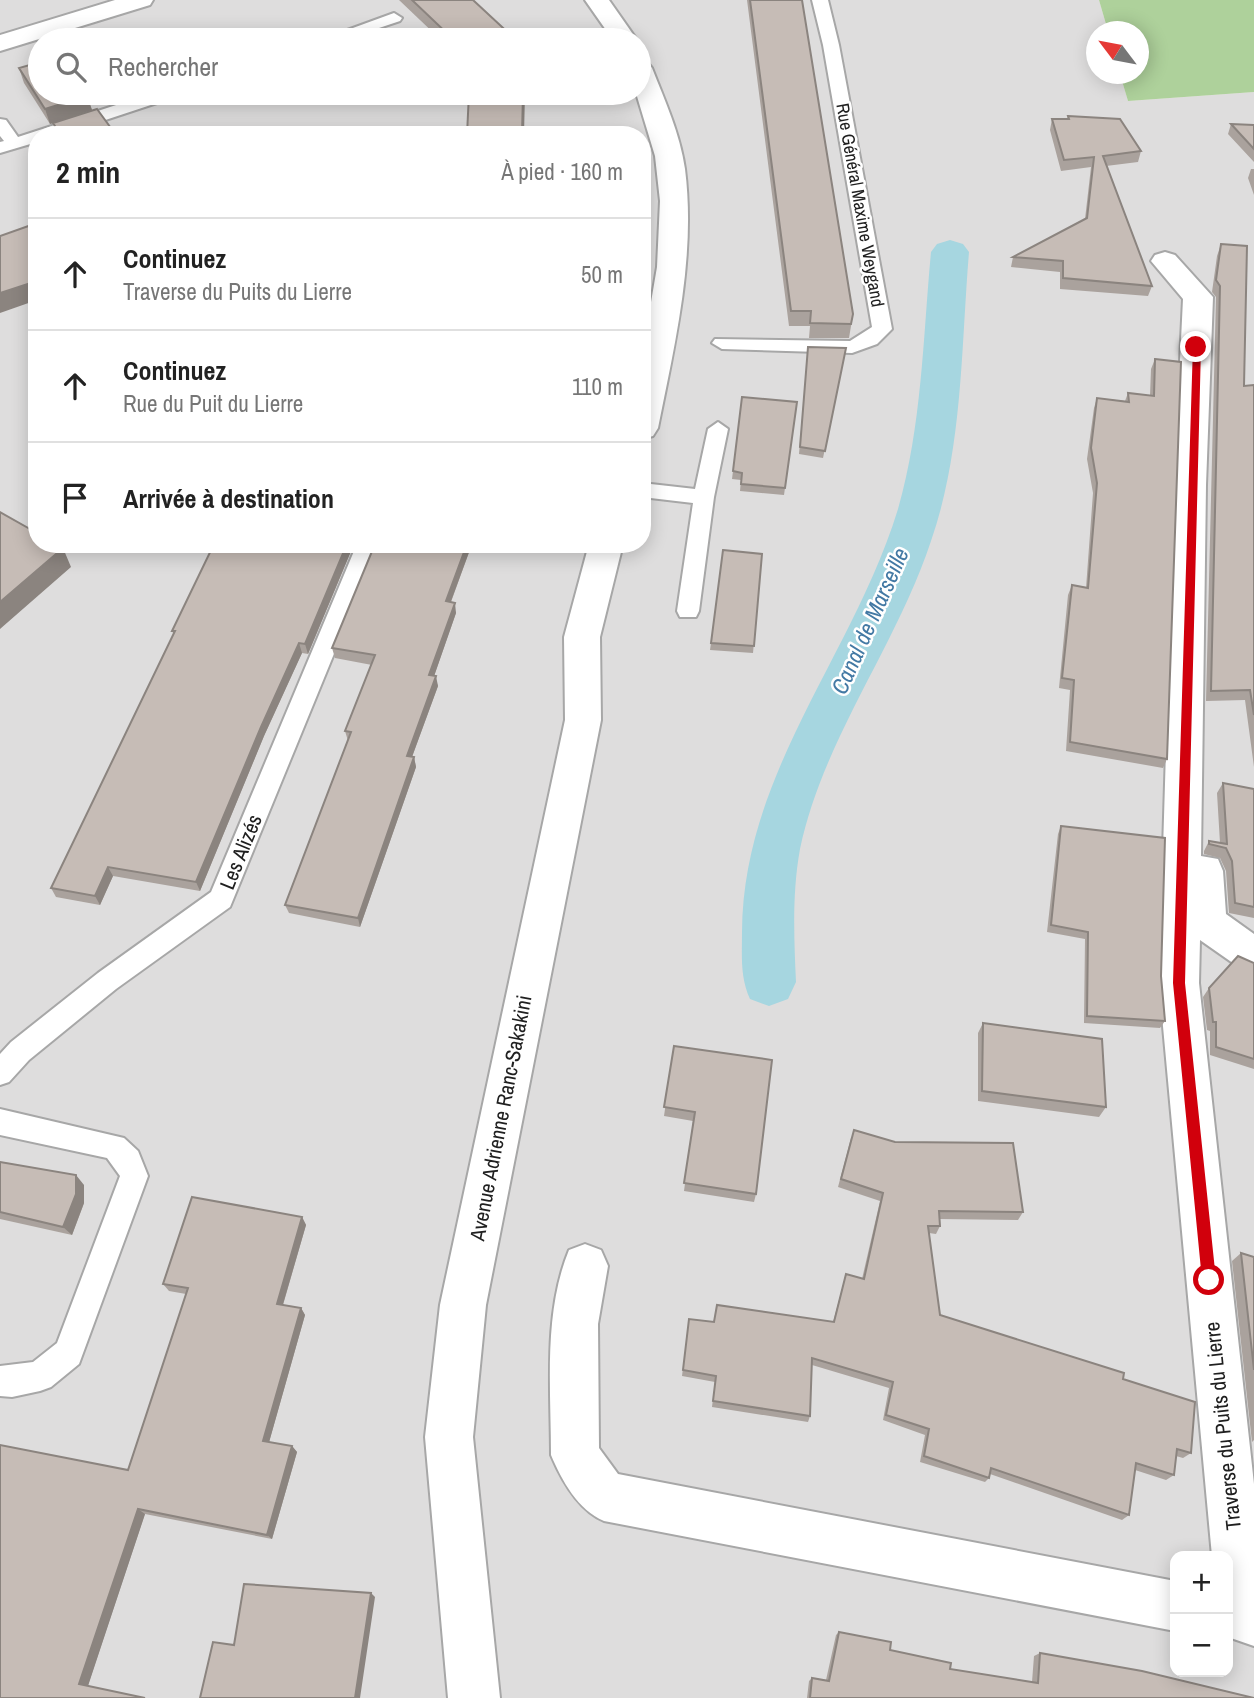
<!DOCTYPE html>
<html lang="fr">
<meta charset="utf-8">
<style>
body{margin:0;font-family:"Archivo Narrow",sans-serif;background:#f2f2f2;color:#222}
.controls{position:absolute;right:21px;bottom:21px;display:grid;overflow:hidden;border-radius:14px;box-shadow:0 4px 18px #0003}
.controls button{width:63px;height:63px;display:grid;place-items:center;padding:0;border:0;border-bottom:2px solid #e0e0e0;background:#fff;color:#222;font:35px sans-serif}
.compass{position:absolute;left:1086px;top:21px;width:63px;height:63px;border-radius:50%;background:#fff;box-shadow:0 4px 18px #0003;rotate:302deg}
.stop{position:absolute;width:21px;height:21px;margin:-16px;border:5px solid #d1000c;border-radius:50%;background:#fff}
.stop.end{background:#d1000c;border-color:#fff;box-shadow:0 2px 7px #0008}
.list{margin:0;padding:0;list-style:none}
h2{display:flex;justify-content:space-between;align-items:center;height:91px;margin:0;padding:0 28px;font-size:30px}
h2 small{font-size:23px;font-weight:400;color:#767676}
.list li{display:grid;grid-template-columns:46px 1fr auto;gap:21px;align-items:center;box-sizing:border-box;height:112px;padding:0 28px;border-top:2px solid #e0e0e0}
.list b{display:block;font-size:26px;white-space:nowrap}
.list p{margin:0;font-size:23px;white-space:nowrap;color:#767676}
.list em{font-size:23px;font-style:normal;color:#767676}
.icon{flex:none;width:38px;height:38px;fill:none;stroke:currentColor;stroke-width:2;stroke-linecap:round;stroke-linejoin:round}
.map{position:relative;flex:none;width:1254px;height:1698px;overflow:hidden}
.search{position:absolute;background:#fff;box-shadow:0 4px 18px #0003;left:28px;top:28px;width:623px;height:77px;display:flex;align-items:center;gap:18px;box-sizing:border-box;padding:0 24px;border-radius:38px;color:#767676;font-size:26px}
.panel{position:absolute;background:#fff;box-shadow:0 4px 18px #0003;left:28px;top:126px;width:623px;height:427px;border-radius:28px}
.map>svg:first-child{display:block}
.residential{fill:#dedddd;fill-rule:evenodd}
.forest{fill:#aed19b}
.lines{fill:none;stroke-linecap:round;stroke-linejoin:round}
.canal{fill:#a6d6e0;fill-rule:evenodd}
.service-casing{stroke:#a7a7a7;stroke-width:4}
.minor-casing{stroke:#a7a7a7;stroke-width:4}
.tertiary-casing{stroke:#a7a7a7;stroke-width:4}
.service{fill:#fff;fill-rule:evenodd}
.minor{fill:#fff;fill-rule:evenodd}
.tertiary{fill:#fff;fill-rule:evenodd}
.wall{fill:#aaa29d}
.shaded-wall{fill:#8b847f}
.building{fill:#c6bcb6;stroke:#8b847f;stroke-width:2}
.route{fill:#d1000c}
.labels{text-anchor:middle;stroke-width:5;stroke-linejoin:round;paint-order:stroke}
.far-street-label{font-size:18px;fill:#202020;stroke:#fff}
.street-label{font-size:21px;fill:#202020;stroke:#fff}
.water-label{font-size:23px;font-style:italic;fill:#4379a4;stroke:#fff}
</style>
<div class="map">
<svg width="1254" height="1698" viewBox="0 0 1254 1698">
<rect width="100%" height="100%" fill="#f1ede7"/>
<path class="residential" d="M0 0H1099L1108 31 1096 32V74H1120L1128 101 1254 92V1698H0ZM40 40H639V93H40ZM37 135H642V544H37ZM1175 1556H1228V1672H1175Z"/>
<path class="forest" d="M1099 0H1254V92L1128 101 1120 74H1138V32L1108 31Z"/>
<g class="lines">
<path class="canal" d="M950 240 963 244 969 252C961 348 963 449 931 541 896 647 823 739 800 849 792 893 794 938 796 982L788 999 769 1006 750 999C740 977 742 956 742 932 743 772 853 656 898 509 922 426 923 337 931 252L937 244Z"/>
<g class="service-casing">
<path id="service" d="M812 0H828L839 45 892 329 877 344 852 353 722 349 712 343 715 339 850 341 872 327 823 45Z
M394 13 402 18 400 21 343 40H320Z
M153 93H177L175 97 60 135H37V142L0 153V142L4 141 0 136V119L6 120 18 137Z
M718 422 728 429 714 497 699 611 696 617H680L677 611 693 503 642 497V483L695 489 708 429Z
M357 544H379L230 907 116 989 29 1060 9 1082 0 1085V1054L11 1042 98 973 211 892Z
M0 1109 124 1138 138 1151 148 1176 79 1364 51 1387 40 1391 12 1397 0 1396V1366L33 1362 57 1343 120 1176 107 1158 0 1135Z"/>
</g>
<g class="minor-casing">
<path id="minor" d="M115 0H153L150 5 0 51V35Z
M1165 252 1175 255 1213 297 1206 485 1201 856 1218 859 1223 871 1226 914 1254 934V974L1240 968 1200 940 1199 983 1254 1484V1646L1228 1637V1556H1212L1159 983 1174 485 1183 299 1151 261 1155 255Z
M585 1244 601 1250 608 1266 598 1324 599 1448 618 1474 1175 1581V1631L604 1521C578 1510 562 1481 551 1455 551 1388 543 1313 569 1250Z"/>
</g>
<g class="tertiary-casing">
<path id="tertiary" d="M585 0H609L637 40H613Z
M639 60 648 63 652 68C665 101 680 134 685 169 696 256 675 343 658 428L653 436 642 439V355L657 267 660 201 655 156 636 93H639Z
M589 544H623L600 637 601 720 486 1305 473 1437 500 1698H448L425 1437 440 1305 565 720 564 637Z"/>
</g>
<use href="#service" class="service"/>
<use href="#minor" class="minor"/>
<use href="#tertiary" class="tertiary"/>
</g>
<path class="wall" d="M399 0H473L516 40H441Z
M747 0H802L853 314 849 338H809L810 326H789Z
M19 68 87 96 92 110 50 124 24 83Z
M1068 116 1141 151 1138 162 1106 166 1152 286 1148 296 1060 289V272L1011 267 1013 257 1085 219 1091 167 1061 171 1050 130 1052 119H1067Z
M53 123 116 135H57Z
M1231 124 1254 125V162L1228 134Z
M1251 169H1254V195L1248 178Z
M1221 244 1244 386 1254 385V767L1245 700 1206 701 1216 297 1212 292 1217 256Z
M808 347 846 348 823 458 799 454Z
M1155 359 1167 759 1163 768 1066 751 1070 690 1059 688 1068 595 1072 585 1086 588 1093 493 1087 459 1094 408 1097 398 1125 401 1128 393 1150 396 1151 369Z
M797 402 784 495 740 491 741 480 732 479 733 471Z
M214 544H354L308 654 302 653 264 736 200 891 113 876 100 905 56 897 51 888 174 635 172 631Z
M375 544H472L451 602 456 613 434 676 438 686 412 757H414L416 767 360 927 289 913 285 905 348 741 345 731 372 665 335 658 332 648Z
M762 554 753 653 710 650 711 643Z
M1223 783 1254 789V918L1229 913 1226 871 1220 858 1204 854V851L1209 841 1220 843 1217 793Z
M1061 826 1161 976 1165 1021 1160 1028 1084 1023 1085 939 1047 932 1058 834Z
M1254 963V1069L1210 1055V1031L1207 1030 1203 997 1209 988Z
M983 1023 1106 1107 1099 1117 978 1101V1033Z
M674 1046 756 1194 754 1202 684 1191 693 1121 664 1116Z
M851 1138 1023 1212 1018 1220 939 1219 940 1226 936 1234 929 1233 940 1315 1123 1379 1191 1453 1183 1458 1176 1456 1174 1475 1166 1480 1135 1470 1129 1515 1122 1520 990 1474 989 1478 985 1482 920 1462 925 1435 883 1420 889 1388 812 1365 810 1416 808 1422 712 1407 715 1382 682 1376 689 1319 714 1322H833L846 1274 862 1279 880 1201 838 1187Z
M0 1162 84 1185V1203L72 1235 0 1219Z
M302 1217 306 1225 283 1305 301 1308 305 1315 269 1442 292 1446 297 1452 272 1539 145 1514 88 1685 0 1698 128 1470 186 1294 169 1291 163 1284Z
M1241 1253 1254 1257V1440L1252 1442 1232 1261Z
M839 1632 890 1650 950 1669 1032 1682 1034 1656 1040 1653 1254 1698H807L809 1681 812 1678 826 1680 836 1635Z"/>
<path class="shaded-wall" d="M523 93H525L524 135H522Z
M87 96 92 110 50 124 45 109Z
M37 281V300L0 313V293Z
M347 544H354L308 654 305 644Z
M467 544H472L447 612 446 601Z
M63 548 71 567 0 629V602Z
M455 603 456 613 431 685 429 675Z
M299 643 302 653 264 736 200 891 196 882 261 727Z
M436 676 438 686 409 765 407 756Z
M414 757 416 767 360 927 358 918Z
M108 867 113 876 100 905 95 896Z
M76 1175 84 1185V1203L72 1235 63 1227Z
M302 1217 306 1225 281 1311 277 1304Z
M301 1308 305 1315 268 1446 263 1441Z
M292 1446 297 1452 272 1539 267 1535Z
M138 1509 145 1514 88 1686 79 1684Z
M371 1593 375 1597 360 1698H355Z"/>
<path class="building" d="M412 0H473L516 40H454Z
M750 0H802L853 314 851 324 810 323 811 311H791Z
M40 62V93H85L87 96 45 109 19 68Z
M469 93H523L522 135H467Z
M97 109 116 135H61L53 123Z
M1068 116 1120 119 1141 151 1103 156 1152 286 1063 278V261L1013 257 1087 218 1094 157 1064 160 1052 119H1069Z
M1231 124 1254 125V149Z
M37 223V281L0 293V236Z
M1221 244 1247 246 1244 386 1254 385V715L1250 690 1211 691 1220 286 1216 280Z
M808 347 846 348 825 451 800 447Z
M1155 359 1181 362 1167 759 1070 742 1074 680 1062 678 1072 585 1088 588 1097 483 1091 448 1097 398 1129 402 1128 393 1154 396Z
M742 397 797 402 785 488 741 484 742 473 733 471Z
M0 512 37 533V544H56L63 548 0 602Z
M214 544H347L305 644 299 643 261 727 196 882 108 867 95 896 51 888 175 631H172Z
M375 544H467L446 601 455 603 429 675 436 676 407 756 414 757 358 918 285 905 351 732 345 731 375 655 332 648Z
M723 550 762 554 754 646 711 643Z
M1223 783 1254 789V907L1235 903 1232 861 1226 848 1209 844V841L1227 844Z
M1061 826 1165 838 1161 976 1165 1021 1087 1016 1088 932 1051 925Z
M1238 956 1254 963V1059L1216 1047V1022H1213L1209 988Z
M983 1023 1102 1039 1106 1107 982 1091Z
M674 1046 772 1060 756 1194 684 1183 695 1112 664 1107Z
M854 1130 895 1142 1013 1143 1023 1212 939 1211 940 1226H928L940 1315 1124 1373 1123 1379 1195 1402 1191 1453 1177 1449 1174 1475 1136 1463 1129 1515 991 1468 989 1478 924 1456 929 1429 886 1415 893 1382 812 1358 810 1416 713 1401 716 1376 683 1370 689 1319 714 1322 717 1305 834 1322 846 1274 864 1279 883 1193 841 1179Z
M0 1162 76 1175V1194L63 1227 0 1212Z
M192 1197 302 1217 277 1304 301 1308 263 1441 292 1446 267 1535 138 1509 79 1684 145 1698H0V1445L128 1470 188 1288 163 1284Z
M1241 1253 1254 1257V1370Z
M244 1584 371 1593 355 1698H200L213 1642 234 1645Z
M839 1632 891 1642 890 1650 951 1663 950 1669 1038 1683 1040 1653 1142 1671 1254 1698H810L812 1678 829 1681Z"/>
<path class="route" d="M1193 345 1201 347 1185 983 1216 1280 1209 1287 1202 1280 1173 983Z"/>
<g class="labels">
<g class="far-street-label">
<text transform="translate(860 205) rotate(80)" y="6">Rue Général Maxime Weygand</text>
</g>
<g class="street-label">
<text transform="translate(241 852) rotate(-68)" y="7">Les Alizés</text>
<text transform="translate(501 1118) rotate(-79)" y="7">Avenue Adrienne Ranc-Sakakini</text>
<text transform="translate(1223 1426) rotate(-96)" y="7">Traverse du Puits du Lierre</text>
</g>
<g class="water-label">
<text transform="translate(870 621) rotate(-66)" y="8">Canal de Marseille</text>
</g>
</g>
</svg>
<div class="controls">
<button>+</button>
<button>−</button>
</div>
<svg class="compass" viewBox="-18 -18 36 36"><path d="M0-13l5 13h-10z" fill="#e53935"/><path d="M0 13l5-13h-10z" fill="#767676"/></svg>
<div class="stop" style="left:1209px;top:1280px"></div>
<div class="stop end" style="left:1196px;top:347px"></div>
<div class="search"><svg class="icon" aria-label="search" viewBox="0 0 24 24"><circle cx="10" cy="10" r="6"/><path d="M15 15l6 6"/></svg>Rechercher</div>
<section class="panel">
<h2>2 min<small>À pied · 160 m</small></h2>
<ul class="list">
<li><svg class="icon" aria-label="ahead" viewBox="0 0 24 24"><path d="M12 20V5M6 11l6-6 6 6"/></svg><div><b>Continuez</b><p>Traverse du Puits du Lierre</p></div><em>50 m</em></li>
<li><svg class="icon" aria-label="ahead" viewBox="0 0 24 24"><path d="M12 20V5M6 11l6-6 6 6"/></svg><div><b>Continuez</b><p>Rue du Puit du Lierre</p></div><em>110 m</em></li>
<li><svg class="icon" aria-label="arrive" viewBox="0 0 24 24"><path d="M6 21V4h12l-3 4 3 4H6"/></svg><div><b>Arrivée à destination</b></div></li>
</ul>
</section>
</div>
